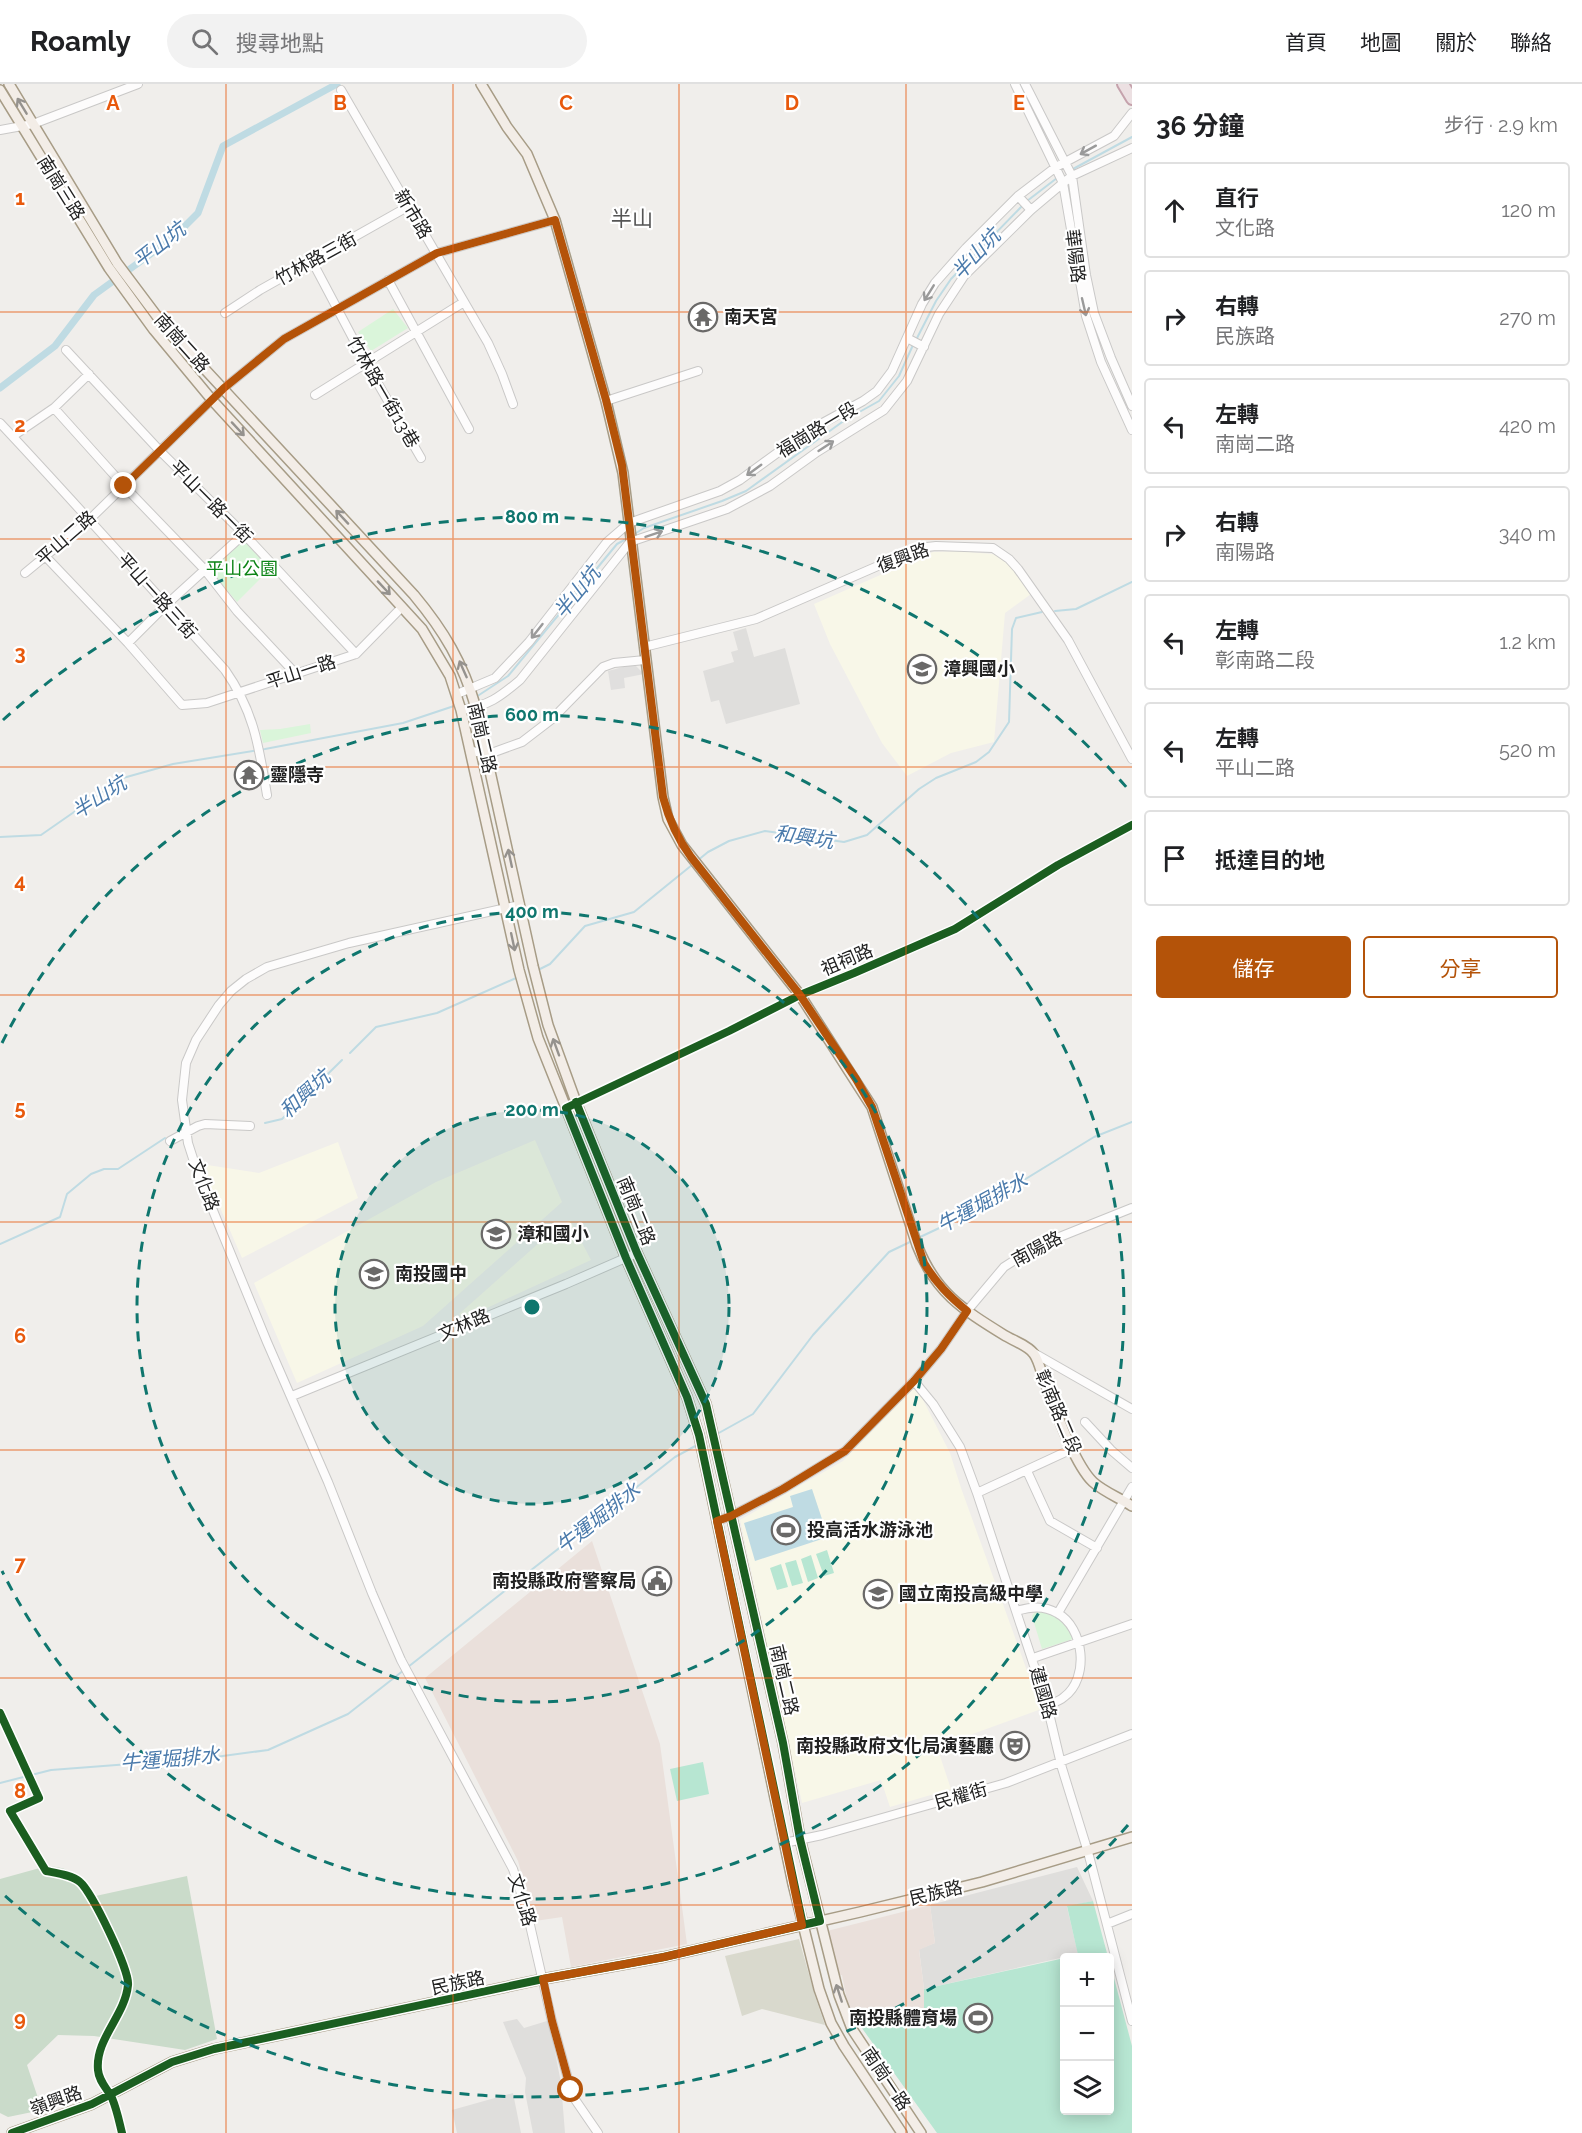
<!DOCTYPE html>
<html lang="zh-TW">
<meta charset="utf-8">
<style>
body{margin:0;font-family:Raleway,"Noto Sans TC",sans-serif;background:#f2f2f2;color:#202124}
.controls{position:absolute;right:18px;bottom:18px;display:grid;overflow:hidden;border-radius:6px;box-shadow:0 3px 15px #0003}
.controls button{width:54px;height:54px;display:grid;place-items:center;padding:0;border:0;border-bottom:2px solid #e0e0e0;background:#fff;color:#202124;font:30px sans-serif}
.stop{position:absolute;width:18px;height:18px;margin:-14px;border:4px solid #b45309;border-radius:50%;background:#fff}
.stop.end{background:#b45309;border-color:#fff;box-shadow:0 2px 6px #0008}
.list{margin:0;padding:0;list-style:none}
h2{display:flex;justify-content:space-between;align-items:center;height:78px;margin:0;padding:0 24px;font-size:26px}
h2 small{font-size:20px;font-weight:400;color:#757577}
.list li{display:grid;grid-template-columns:39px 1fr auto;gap:18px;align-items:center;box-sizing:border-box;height:96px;margin:0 12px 12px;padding:0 12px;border:2px solid #e0e0e0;border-radius:6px}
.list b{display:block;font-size:22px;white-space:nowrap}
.list p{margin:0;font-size:20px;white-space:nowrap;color:#757577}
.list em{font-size:20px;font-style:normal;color:#757577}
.actions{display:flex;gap:12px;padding:18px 24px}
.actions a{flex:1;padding:14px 0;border:2px solid #b45309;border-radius:6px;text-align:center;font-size:21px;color:#b45309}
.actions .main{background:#b45309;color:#fff}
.icon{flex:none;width:33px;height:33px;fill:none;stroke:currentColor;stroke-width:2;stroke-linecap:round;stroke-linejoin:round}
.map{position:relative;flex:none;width:1132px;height:2049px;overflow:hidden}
header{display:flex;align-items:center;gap:36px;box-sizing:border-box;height:84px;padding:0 30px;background:#fff;border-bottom:2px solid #e0e0e0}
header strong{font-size:28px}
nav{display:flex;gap:33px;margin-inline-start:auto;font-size:21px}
.search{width:420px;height:54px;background:#f2f2f2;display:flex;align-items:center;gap:15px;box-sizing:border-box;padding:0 21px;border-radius:33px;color:#757577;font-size:22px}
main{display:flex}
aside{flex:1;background:#fff}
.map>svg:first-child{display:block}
.residential{fill:#dfdedc}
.education{fill:#f8f7e8}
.military{fill:#eae0db}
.construction{fill:#d9d9cd}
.cemetery{fill:#cadbca}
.park{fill:#daf5da}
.pitch{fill:#b7e6d2}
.parking{fill:#e0dfde}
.water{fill:#bfdbe3}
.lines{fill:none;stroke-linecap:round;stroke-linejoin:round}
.stream{stroke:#bfdbe3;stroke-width:2}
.canal{stroke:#bfdbe3;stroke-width:7}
.minor-casing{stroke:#c9c8c7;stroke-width:10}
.major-casing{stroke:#a79c86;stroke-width:12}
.highway-casing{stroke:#c5a2ac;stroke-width:14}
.minor{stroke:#fdfcfc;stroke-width:8}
.major{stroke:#f3ede7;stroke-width:9}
.highway{stroke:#ece0e2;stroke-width:10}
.cycleway-casing{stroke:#fff;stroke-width:11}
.cycleway{stroke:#1b5e20;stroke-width:8}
.oneway{stroke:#95928e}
.oneway2{stroke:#9a9a9a}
.route{stroke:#b45309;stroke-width:8}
.grid{fill:none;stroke:#e8590c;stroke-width:1.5;stroke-opacity:0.55}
.ring{fill:none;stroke:#0f766e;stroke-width:3;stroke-dasharray:10 8}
.labels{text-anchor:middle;stroke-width:4.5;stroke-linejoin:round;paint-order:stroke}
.street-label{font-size:18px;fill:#222;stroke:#fff}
.poi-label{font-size:18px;font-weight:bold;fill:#222;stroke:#fff;text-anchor:start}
.park-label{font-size:18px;fill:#0c8416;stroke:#fff}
.water-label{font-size:20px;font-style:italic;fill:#4a7aab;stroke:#fff}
.quarter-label{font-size:21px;fill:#555;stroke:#fff}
.grid-label{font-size:20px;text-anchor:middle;font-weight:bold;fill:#e8590c;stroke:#fff;stroke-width:4.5;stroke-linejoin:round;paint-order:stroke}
.centre{fill:#0f766e;stroke:#fff;stroke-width:3}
.ring-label{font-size:18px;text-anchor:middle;font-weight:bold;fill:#0f766e;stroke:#fff;stroke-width:4.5;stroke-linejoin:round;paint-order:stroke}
</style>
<header>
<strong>Roamly</strong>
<div class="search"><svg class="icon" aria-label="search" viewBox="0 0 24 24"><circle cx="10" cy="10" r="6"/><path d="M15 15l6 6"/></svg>搜尋地點</div>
<nav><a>首頁</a><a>地圖</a><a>關於</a><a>聯絡</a></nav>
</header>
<main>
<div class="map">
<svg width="1132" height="2049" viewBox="0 0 1132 2049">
<rect width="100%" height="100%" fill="#f0eeeb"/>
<path class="residential" d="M746 544 754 573 785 564 800 620 726 640 719 616 711 618 703 587 734 578 731 568 738 566 733 548Z
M1077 1783 1093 1817 1067 1823 1078 1870 924 1905 919 1865 935 1859 930 1821Z
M517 1935 524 1944 547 1937 550 1942 561 1999 565 2049H533L525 2008 526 1994 503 1938Z
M513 2009 521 2049H457L452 2026Z"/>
<path class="education" d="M960 467 1001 471 1016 487 1031 510 1005 529 994 658 951 669 907 692 882 659 830 560 814 520 933 468Z
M535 1056 562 1118 423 1242 297 1299 254 1199 436 1098Z
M338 1058 358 1114 242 1174 201 1080 259 1089Z
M570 1136 591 1176 463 1235 459 1230 540 1158Z
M915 1300 950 1369 961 1404 1026 1584 1044 1624 937 1663 951 1705 890 1723 881 1696 802 1719 740 1436 843 1377Z"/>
<path class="military" d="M592 1457 660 1660 687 1860 571 1883 562 1833 535 1837 518 1777 425 1594Z
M930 1821 935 1859 919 1866 924 1905V1928L859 1940 850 1932 842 1891 835 1892 827 1847Z"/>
<path class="construction" d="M799 1855 815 1912 825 1941 762 1925 742 1932 725 1872Z"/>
<path class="cemetery" d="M47 1782C74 1784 78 1791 91 1813L187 1792 217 1955 185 1966 94 1952 58 1951 27 1981 42 2026 8 2033 0 2029V1795Z"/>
<path class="park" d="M393 225 408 244 371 267 358 248Z
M243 456 270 485 237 518 210 486Z
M310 640 311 649 263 659 260 646 280 645Z
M1042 1526C1062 1533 1066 1536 1073 1555L1042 1565 1032 1532 1035 1528Z"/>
<path class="pitch" d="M827 1466 834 1489 824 1492 816 1470Z
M811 1471 818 1494 808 1498 801 1475Z
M796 1476 803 1499 792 1502 785 1479Z
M781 1480 788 1503 777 1506 770 1484Z
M703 1678 709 1710 677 1717 670 1685Z
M1093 1817 1108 1873 1064 1874V2026H1110V1879L1132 1962V2049H937L859 1940 924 1928V1905L1078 1871 1067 1822Z"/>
<path class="parking" d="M634 580 644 590 624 594 625 604 611 606 608 587Z"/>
<path class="water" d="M812 1405 828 1453 755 1477 744 1439 793 1423 790 1412Z"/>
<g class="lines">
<path class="stream" d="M1073 85 1132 53
M1027 117 1057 94
M916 256 936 217 951 195 1023 121
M633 451 644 444 722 417 746 407 845 336 879 317 899 292 913 261
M1055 527 1076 525 1132 498
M476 613 508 592 617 460 628 454
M0 753 41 751 123 694 173 680 265 665 403 639 457 621
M697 777 708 768 729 757 765 747 844 758 867 751 919 705 936 694 976 678 989 668 1009 638 1012 545 1016 534 1042 528
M540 885 550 880 585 842 634 828 692 781
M350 969 376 943 437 929 516 894
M265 1039 282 1035 342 976
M918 1154 967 1131 1094 1053 1132 1038
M0 1160 60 1133 67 1110 91 1090 104 1085H118L165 1054
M717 1350 753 1330 813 1251 889 1168 912 1157
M408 1583 675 1373 699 1360
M0 1699 51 1686 208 1674 268 1666 348 1630 404 1586"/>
<path class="canal" d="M0 304 55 262 94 211 174 153 198 129 223 62 337 0"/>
<g class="minor-casing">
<path id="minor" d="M1015 0 1063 99 1086 232 1101 278 1132 346
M1025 0 1072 92 1086 191 1094 229 1111 274 1132 322
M341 6 488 259 502 290 513 320
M0 46 33 40 138 0
M1018 112 1031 126
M312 177 366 279 421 374
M388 196 469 345
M225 229 260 206 409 122
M907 254 924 263
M66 266 160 367 244 450 356 570
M315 311 464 218
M606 317 698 287
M54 324 124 402 205 486 237 527 295 589
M0 339C76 420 150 503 225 586 254 627 259 663 267 711
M13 352 54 324 89 290
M46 473 128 559 182 621 207 619 356 570 402 523
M25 489 88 437 224 304 284 255 437 169 555 136
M128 559 166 521 244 450
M644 563 756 535 887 478 927 463 936 462 993 464 1009 475 1018 485 1068 556 1132 675
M457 610 495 594 529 558 607 458 629 439 720 407 740 396 806 348 863 317 877 307 892 287 922 220 935 199 966 164 1018 112 1056 83 1114 52 1132 29
M461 626C488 622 500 613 520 596L630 458 727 425 770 402 817 368 884 326 907 297 939 230 964 192 1031 126 1063 99 1072 92 1132 64
M470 666 486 671 522 658 552 635 603 583 614 579 645 576
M520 821 349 859 267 883 246 895 231 907 219 921 196 956 186 979 182 1016 188 1059 198 1090 267 1258 328 1398 372 1509 401 1576 513 1785 527 1828 552 1937 568 1995 574 2014 598 2049
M566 1024 729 947 800 911 854 889 955 845 1058 781 1132 741
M170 1057 198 1042 205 1040 250 1042
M1034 1269 1132 1325
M914 1297 933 1320 960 1363 977 1409 1047 1621 1062 1684 1088 1768 1132 1937
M292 1312 566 1200 637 1169
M1085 1338 1111 1366 1132 1384
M1027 1387 1050 1437 1097 1464
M977 1409 1072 1365
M717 1437 731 1432 783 1405 845 1367 914 1297 941 1265 967 1227 1004 1183 1037 1162 1132 1124
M1016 1527C1031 1523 1043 1521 1057 1529 1084 1543 1090 1594 1064 1613 1060 1617 1053 1619 1047 1621
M1058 1529 1132 1403
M1033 1574 1132 1540
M784 1759 822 1751 1006 1699 1132 1650
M1107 1840 1132 1830"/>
</g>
<g class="major-casing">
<path id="major" d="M9 0 117 179 162 239 414 511C444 547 463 579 476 624L533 882 548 941 576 1018 637 1169 706 1320 783 1659 800 1755 839 1911 852 1945 921 2049
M481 0 507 43 527 70 555 136 606 317 623 389 663 713 668 735 682 761 800 911 872 1023 917 1161C935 1208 962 1225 1004 1251 1012 1256 1029 1262 1034 1270 1039 1277 1041 1288 1044 1296 1054 1322 1074 1380 1093 1398 1104 1408 1120 1414 1132 1422
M0 6 109 184 154 246 212 316 422 545 450 592 461 626 519 886 538 954 626 1174 687 1313 699 1351 793 1800 819 1905 831 1939 844 1962 902 2049
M12 2049 92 2020 172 1978 214 1965 543 1895 664 1873 860 1828 982 1798 1132 1753"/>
</g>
<g class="highway-casing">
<path id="highway" d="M1123 0 1132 15"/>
</g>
<use href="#minor" class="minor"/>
<use href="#major" class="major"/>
<use href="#highway" class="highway"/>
<g class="cycleway-casing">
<path id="cycleway" d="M0 1629 39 1714 10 1727 46 1787C56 1789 72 1791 80 1798 92 1808 130 1887 128 1901 125 1932 95 1955 98 1986 99 1998 107 2004 112 2014 117 2026 119 2037 122 2049
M803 1841 699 1351 687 1313 626 1174 566 1024 729 947 800 911 854 889 955 845 1058 781 1132 741
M12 2049 92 2020 172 1978 214 1965 543 1895 664 1873 820 1837 800 1755 783 1659 706 1320 637 1169 576 1018"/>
</g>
<use href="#cycleway" class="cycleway"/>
</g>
<defs><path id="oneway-shaft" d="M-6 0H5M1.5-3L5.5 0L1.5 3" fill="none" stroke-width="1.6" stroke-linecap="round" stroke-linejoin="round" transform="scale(1.5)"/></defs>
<g class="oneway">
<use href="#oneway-shaft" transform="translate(22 22) rotate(-121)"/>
<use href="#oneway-shaft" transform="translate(238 345) rotate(47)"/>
<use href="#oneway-shaft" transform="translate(342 433) rotate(-133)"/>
<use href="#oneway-shaft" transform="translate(384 504) rotate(47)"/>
<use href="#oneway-shaft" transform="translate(463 585) rotate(-114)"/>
<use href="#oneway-shaft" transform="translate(510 774) rotate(-102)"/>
<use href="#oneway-shaft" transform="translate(513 858) rotate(78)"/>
<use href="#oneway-shaft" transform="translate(556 963) rotate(-110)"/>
<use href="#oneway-shaft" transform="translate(839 1909) rotate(-108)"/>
</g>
<g class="oneway2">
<use href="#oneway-shaft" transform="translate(1088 66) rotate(151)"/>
<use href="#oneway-shaft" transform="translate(929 209) rotate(122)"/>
<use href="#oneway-shaft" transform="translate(1084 223) rotate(77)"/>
<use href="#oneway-shaft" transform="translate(826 362) rotate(-33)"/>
<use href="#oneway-shaft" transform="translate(754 386) rotate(144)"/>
<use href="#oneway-shaft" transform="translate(654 450) rotate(-19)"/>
<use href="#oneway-shaft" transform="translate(537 547) rotate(128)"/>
</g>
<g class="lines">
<path class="route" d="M124 402 224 304 284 255 437 169 555 136 606 316 622 381 663 713C669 736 677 754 691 773L800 911 856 995 872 1023 924 1179C936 1199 949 1212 967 1227L941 1265 914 1297 845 1367 783 1405 731 1432 717 1437 802 1841 664 1873 543 1895 552 1937 571 2006"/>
</g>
<path class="grid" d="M226 0V2049M453 0V2049M679 0V2049M906 0V2049M0 228H1132M0 455H1132M0 683H1132M0 911H1132M0 1138H1132M0 1366H1132M0 1594H1132M0 1821H1132"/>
<circle cx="532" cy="1223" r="197" fill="#0f766e" fill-opacity=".12"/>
<g class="ring">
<circle cx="532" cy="1223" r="197"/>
<circle cx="532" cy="1223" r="395"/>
<path d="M2 959A592 592 0 1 1 2 1487"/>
<path d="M1128 1741A790 790 0 0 1 3 1810M3 636A790 790 0 0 1 1128 705"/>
</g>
<defs>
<g id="temple-ring" transform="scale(1.5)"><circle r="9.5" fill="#fff" stroke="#6a6968" stroke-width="1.5"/><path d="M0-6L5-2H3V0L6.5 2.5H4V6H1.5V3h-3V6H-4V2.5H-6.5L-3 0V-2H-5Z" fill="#6a6968"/></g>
<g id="school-ring" transform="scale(1.5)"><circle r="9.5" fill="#fff" stroke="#6a6968" stroke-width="1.5"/><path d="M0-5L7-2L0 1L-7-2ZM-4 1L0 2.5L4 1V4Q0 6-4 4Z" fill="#6a6968"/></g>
<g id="stadium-ring" transform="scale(1.5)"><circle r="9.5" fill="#fff" stroke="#6a6968" stroke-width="1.5"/><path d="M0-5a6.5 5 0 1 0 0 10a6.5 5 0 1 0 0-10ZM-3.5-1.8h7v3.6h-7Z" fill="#6a6968"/></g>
<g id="civic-ring" transform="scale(1.5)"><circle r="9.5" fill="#fff" stroke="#6a6968" stroke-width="1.5"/><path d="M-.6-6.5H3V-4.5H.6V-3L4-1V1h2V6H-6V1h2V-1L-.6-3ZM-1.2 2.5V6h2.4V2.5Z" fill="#6a6968"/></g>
<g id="theatre-ring" transform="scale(1.5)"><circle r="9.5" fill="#fff" stroke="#6a6968" stroke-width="1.5"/><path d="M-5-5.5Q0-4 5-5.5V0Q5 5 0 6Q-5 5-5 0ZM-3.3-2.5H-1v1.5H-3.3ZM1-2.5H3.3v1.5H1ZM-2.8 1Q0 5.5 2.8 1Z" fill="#6a6968"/></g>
</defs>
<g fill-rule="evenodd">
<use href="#temple-ring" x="703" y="233"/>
<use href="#school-ring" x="922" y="585"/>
<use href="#temple-ring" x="249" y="691"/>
<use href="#school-ring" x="496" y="1150"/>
<use href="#school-ring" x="374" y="1190"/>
<use href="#stadium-ring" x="786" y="1446"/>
<use href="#civic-ring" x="657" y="1497"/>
<use href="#school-ring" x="878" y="1510"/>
<use href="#theatre-ring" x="1015" y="1662"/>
<use href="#stadium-ring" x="978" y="1934"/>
</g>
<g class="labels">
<g class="street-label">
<text transform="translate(61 104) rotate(58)" y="6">南崗三路</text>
<text transform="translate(413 130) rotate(59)" y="6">新市路</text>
<text transform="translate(1075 172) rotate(83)" y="6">華陽路</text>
<text transform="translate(316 175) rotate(-29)" y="6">竹林路三街</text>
<text transform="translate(182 259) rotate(48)" y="6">南崗二路</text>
<text transform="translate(383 308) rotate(60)" y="6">竹林路一街13巷</text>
<text transform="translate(817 346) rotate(-31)" y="6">福崗路一段</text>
<text transform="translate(211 418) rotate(45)" y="6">平山一路一街</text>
<text transform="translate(66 454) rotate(-41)" y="6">平山二路</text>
<text transform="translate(903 474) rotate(-20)" y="6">復興路</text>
<text transform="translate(157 512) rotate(48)" y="6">平山一路三街</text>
<text transform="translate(301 588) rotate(-18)" y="6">平山一路</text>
<text transform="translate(482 654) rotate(77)" y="6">南崗二路</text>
<text transform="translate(847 876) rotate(-23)" y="6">祖祠路</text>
<text transform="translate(204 1101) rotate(69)" y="6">文化路</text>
<text transform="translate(636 1127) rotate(68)" y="6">南崗二路</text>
<text transform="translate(1037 1165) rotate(-28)" y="6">南陽路</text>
<text transform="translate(464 1241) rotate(-23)" y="6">文林路</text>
<text transform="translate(1058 1328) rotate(67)" y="6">彰南路二段</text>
<text transform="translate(784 1596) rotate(77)" y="6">南崗二路</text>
<text transform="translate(1043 1609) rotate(74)" y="6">建國路</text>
<text transform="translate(961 1712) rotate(-16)" y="6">民權街</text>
<text transform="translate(936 1809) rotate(-13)" y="6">民族路</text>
<text transform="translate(522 1816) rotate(73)" y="6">文化路</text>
<text transform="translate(458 1899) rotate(-12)" y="6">民族路</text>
<text transform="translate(886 1995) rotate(56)" y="6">南崗一路</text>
<text transform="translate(56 2017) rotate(-20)" y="6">嶺興路</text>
</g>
<g class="poi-label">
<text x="724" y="239">南天宮</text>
<text x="943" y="591">漳興國小</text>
<text x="270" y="697">靈隱寺</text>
<text x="517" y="1156">漳和國小</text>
<text x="395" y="1196">南投國中</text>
<text x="807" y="1452">投高活水游泳池</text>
<text x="636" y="1503" text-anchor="end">南投縣政府警察局</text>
<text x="899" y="1516">國立南投高級中學</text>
<text x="994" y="1668" text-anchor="end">南投縣政府文化局演藝廳</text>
<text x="957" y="1940" text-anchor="end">南投縣體育場</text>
</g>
<g class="park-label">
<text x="242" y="491">平山公園</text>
</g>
<g class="water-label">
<text transform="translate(159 161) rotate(-38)" y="7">平山坑</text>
<text transform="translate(976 170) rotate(-47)" y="7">半山坑</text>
<text transform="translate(577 508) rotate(-51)" y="7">半山坑</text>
<text transform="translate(99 713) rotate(-33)" y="7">半山坑</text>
<text transform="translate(804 753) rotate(8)" y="7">和興坑</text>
<text transform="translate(305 1010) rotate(-42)" y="7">和興坑</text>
<text transform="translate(982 1119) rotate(-29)" y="7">牛運堀排水</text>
<text transform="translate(598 1434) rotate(-38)" y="7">牛運堀排水</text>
<text transform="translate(170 1675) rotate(-5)" y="7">牛運堀排水</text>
</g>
<g class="quarter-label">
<text x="632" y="142">半山</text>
</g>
</g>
<g class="grid-label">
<text x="113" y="26">A</text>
<text x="340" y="26">B</text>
<text x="566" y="26">C</text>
<text x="792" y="26">D</text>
<text x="1019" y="26">E</text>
<text x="20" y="121">1</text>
<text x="20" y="348">2</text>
<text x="20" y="576">3</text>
<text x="20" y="804">4</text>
<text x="20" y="1031">5</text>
<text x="20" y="1259">6</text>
<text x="20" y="1487">7</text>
<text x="20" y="1714">8</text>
<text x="20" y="1942">9</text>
</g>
<circle cx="532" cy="1223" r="9" class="centre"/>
<g class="ring-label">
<text x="532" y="439">800 m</text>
<text x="532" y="637">600 m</text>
<text x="532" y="834">400 m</text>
<text x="532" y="1032">200 m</text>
</g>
</svg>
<div class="controls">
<button>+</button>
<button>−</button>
<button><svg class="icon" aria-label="layers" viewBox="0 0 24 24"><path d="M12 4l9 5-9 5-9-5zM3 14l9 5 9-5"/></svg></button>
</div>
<div class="stop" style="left:571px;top:2006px"></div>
<div class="stop end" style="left:124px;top:402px"></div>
</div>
<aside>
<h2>36 分鐘<small>步行 · 2.9 km</small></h2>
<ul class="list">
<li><svg class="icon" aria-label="ahead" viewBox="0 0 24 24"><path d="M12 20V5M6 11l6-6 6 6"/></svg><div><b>直行</b><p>文化路</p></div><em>120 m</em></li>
<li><svg class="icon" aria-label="right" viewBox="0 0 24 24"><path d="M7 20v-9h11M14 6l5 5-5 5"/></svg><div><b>右轉</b><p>民族路</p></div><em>270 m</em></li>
<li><svg class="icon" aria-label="left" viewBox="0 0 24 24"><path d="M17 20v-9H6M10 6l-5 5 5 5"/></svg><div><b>左轉</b><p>南崗二路</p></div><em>420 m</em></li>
<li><svg class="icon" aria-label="right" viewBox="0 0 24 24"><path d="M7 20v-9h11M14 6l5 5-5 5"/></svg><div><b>右轉</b><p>南陽路</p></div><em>340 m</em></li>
<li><svg class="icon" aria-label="left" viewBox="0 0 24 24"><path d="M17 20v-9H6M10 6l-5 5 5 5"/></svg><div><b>左轉</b><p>彰南路二段</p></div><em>1.2 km</em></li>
<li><svg class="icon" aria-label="left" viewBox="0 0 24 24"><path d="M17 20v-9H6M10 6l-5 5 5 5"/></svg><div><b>左轉</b><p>平山二路</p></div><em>520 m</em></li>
<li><svg class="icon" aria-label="arrive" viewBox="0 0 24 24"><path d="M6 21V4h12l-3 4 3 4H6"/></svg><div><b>抵達目的地</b></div></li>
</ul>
<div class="actions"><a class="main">儲存</a><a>分享</a></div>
</aside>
</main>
